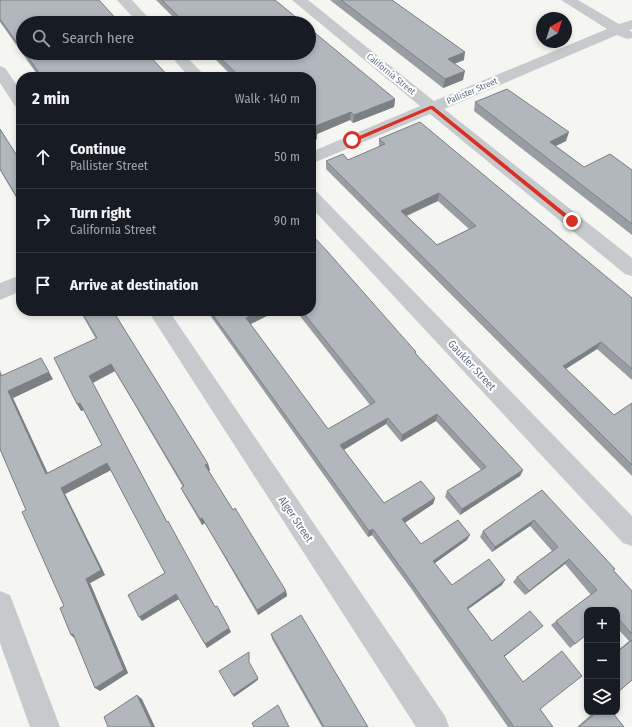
<!DOCTYPE html>
<meta charset="utf-8">
<style>
body{margin:0;font-family:"Fira Sans Condensed",sans-serif;background:#20242c;color:#f1f3f6}
.controls{position:absolute;right:12px;bottom:12px;display:grid;overflow:hidden;border-radius:8px;box-shadow:0 2px 6px #0003}
.controls button{width:36px;height:36px;display:grid;place-items:center;padding:0;border:0;border-bottom:1px solid #363941;background:#171b24;color:#f1f3f6;font:20px sans-serif}
.compass{position:absolute;left:536px;top:12px;width:36px;height:36px;border-radius:50%;background:#171b24;box-shadow:0 2px 6px #0003;rotate:39deg}
.stop{position:absolute;width:12px;height:12px;margin:-9px;border:3px solid #d93025;border-radius:50%;background:#fff}
.stop.end{background:#d93025;border-color:#fff;box-shadow:0 1px 4px #0008}
.list{margin:0;padding:0;list-style:none}
h2{display:flex;justify-content:space-between;align-items:center;height:52px;margin:0;padding:0 16px;font-size:17px}
h2 small{font-size:13px;font-weight:400;color:#9ea1a6}
.list li{display:grid;grid-template-columns:26px 1fr auto;gap:12px;align-items:center;box-sizing:border-box;height:64px;padding:0 16px;border-top:1px solid #363941}
.list b{display:block;font-size:15px;white-space:nowrap}
.list p{margin:0;font-size:13px;white-space:nowrap;color:#9ea1a6}
.list em{font-size:13px;font-style:normal;color:#9ea1a6}
.icon{flex:none;width:22px;height:22px;fill:none;stroke:currentColor;stroke-width:2;stroke-linecap:round;stroke-linejoin:round}
.map{position:relative;flex:none;width:632px;height:727px;overflow:hidden}
.search{position:absolute;background:#171b24;box-shadow:0 2px 6px #0003;left:16px;top:16px;width:300px;height:44px;display:flex;align-items:center;gap:10px;box-sizing:border-box;padding:0 14px;border-radius:22px;color:#9ea1a6;font-size:15px}
.panel{position:absolute;background:#171b24;box-shadow:0 2px 6px #0003;left:16px;top:72px;width:300px;height:244px;border-radius:16px}
.map>svg:first-child{display:block}
.lines{fill:none;stroke-linecap:round;stroke-linejoin:round}
.minor{fill:#c7cacd;fill-rule:evenodd}
.wall{fill:#989da3;fill-rule:evenodd}
.shaded-wall{fill:#7c8084}
.building{fill:#b1b7bd;stroke:#7c8084;fill-rule:evenodd}
.route{fill:#d93025}
.labels{text-anchor:middle;stroke-width:4;stroke-linejoin:round;paint-order:stroke}
.far-street-label{font-size:9px;fill:#627184;stroke:#fff}
.street-label{font-size:11px;fill:#627184;stroke:#fff}
</style>
<div class="map">
<svg width="632" height="727" viewBox="0 0 632 727">
<rect width="100%" height="100%" fill="#f5f5f1"/>
<g class="lines">
<path class="minor" d="M117 0H132L153 23H138Z
M292 0H308L434 101 607 29 561 0H578L619 24 632 20V29L629 30 632 32V38L627 39 617 35 444 109 632 258V276L625 274 430 114 311 164V152L420 106Z
M168 53H183L206 77H189Z
M0 66 5 68 21 91V108L15 106 0 83Z
M311 190 317 192 632 516V546L623 543 311 207Z
M21 275V291L0 300V283Z
M148 311H169L445 716 449 727H416Z
M0 591 10 595 60 727H30L0 643Z"/>
</g>
<path class="wall" d="M0 0 23 23V53H147L169 77H39L0 22Z
M156 0H275L303 23H179Z
M330 0H392L464 60 454 64 463 80 443 88Z
M209 53H309L395 99 394 107 353 123 350 120 317 134V139L311 142V77H233Z
M475 102 566 141 556 146 584 167 632 170V235L474 111Z
M0 129 21 162V206L0 170Z
M379 139 632 298V380L597 349 566 369 614 415 632 403V476L326 169V161L348 160 379 147ZM438 201 469 229 437 245 407 216Z
M80 311H113L208 464 210 470 208 471 233 510 286 591 287 596 258 615 205 523 202 525 184 494 181 488 183 487 115 371 93 383 167 522 215 607 231 632 207 648 179 599 142 621 165 573 111 470 65 494 105 575 90 583 128 673 100 691 75 639 71 635 64 606 26 510 0 449V370L2 375 53 379 13 398 47 473 102 445 84 410 81 411 96 339Z
M207 311H277L250 324 328 429 370 405 296 311H311L416 354 523 470 520 476 460 515 445 497 447 491 481 470 436 421 401 442 386 424 344 450 384 503 435 498 433 504 405 523 421 544 467 540 434 563 452 585H502L468 609 492 641 538 630 504 657 540 709 553 727H508L410 587 372 535 368 537Z
M542 490 632 591V680L617 693V651L629 641 617 628V610L570 648 551 625 591 595 565 564 525 595 513 582 517 577 552 551 530 526 492 552 480 537 483 531Z
M271 634 368 727H322L272 639Z
M594 712H612L624 727H577Z"/>
<path class="shaded-wall" d="M465 52 464 60 446 67 448 59Z
M465 71 463 80 443 88 445 79Z
M395 99 394 107 353 123 354 115Z
M351 112 350 120 317 134V139L311 142V134L313 127Z
M569 132 566 141 547 150 550 142Z
M439 193 438 201 400 218 401 211Z
M261 311H277L247 326 246 318Z
M601 342 597 349 559 373 563 366Z
M41 358 53 379 13 398 51 480 46 474 8 391Z
M111 364 115 371 92 383 89 376Z
M80 403 84 410 81 411 77 404Z
M437 414 436 421 401 442 402 435Z
M388 418 386 424 340 452V445Z
M107 463 111 470 65 494 105 575 90 583 128 673 100 691 95 688 61 488Z
M208 464 210 470 207 472 205 465Z
M523 470 520 476 460 515 462 509Z
M435 498 433 504 401 525 402 519Z
M202 518 205 523 202 525 200 519Z
M534 520 530 526 492 552 495 547Z
M373 529 372 535 368 537 369 531Z
M470 535 467 540 431 566 433 561Z
M569 559 565 564 525 595 529 591Z
M505 580 502 585 464 612 467 608Z
M286 591 287 596 258 615 257 610Z
M176 594 179 599 142 621 139 617Z
M543 626 538 630 500 660 504 656Z
M229 628 231 632 207 648 205 644Z
M73 634 76 639 71 635Z
M258 678V680L234 697 233 695Z
M137 695 142 699 155 727H152Z"/>
<path class="building" d="M0 0H99L120 23H23V51L0 19Z
M162 0H275L303 23H185Z
M341 0H392L465 52 448 59 465 71 445 79Z
M309 28 395 99 354 115 351 112 313 127 317 131 311 134V77H240L215 53H309Z
M25 53H147L169 77H42Z
M507 89 569 132 550 142 584 167 610 154 632 170V224L475 102Z
M420 122 632 298V369L601 342 563 366 614 415 632 403V465L326 161 343 154 348 160 385 144 379 139ZM439 193 476 226 437 245 401 211Z
M0 129 21 162V204L0 169Z
M311 234 327 251 416 352 415 353 523 470 462 509 447 491 486 467 437 414 402 435 388 418 340 445 384 503 421 481 435 498 402 519 421 544 458 520 470 535 433 561 452 585 489 559 505 580 467 608 492 641 530 611 543 626 504 656 523 682 562 651 582 676 540 709 553 727H514L411 582 373 529 369 531 210 311H261L246 318 328 429 375 402 302 311H311Z
M81 311H113L208 464 205 465 233 510 235 508 286 591 257 610 202 518 200 519 181 488 184 486 111 364 89 376 167 522 168 521 215 607 217 606 229 628 205 644 176 594 139 617 128 595 165 573 107 463 61 488 101 570 86 579 124 670 95 688 73 634 71 635 60 608 64 606 22 512 26 510 0 449V374L1 376 41 358 49 372 8 391 46 474 102 445 80 403 77 404 54 358 97 338Z
M542 490 615 569 613 570 632 591V634L617 617V610H587V634L575 644 556 621 597 590 569 559 529 591 517 577 558 547 534 520 495 547 483 531Z
M301 615 368 727H324L271 634Z
M632 640V680L617 693V652Z
M249 652V662L258 678 233 695 219 671Z
M137 695 152 727H108L104 717Z
M278 705 289 727H254L252 723Z
M597 712H612L624 727H579Z"/>
<path class="route" d="M430 106H433L574 220V222H570L431 109 354 142 350 140Z"/>
<g class="labels">
<g class="far-street-label">
<text transform="translate(391 74) rotate(39)" y="3">California Street</text>
<text transform="translate(472 91) rotate(-23)" y="3">Pallister Street</text>
</g>
<g class="street-label">
<text transform="translate(472 365) rotate(47)" y="4">Gaukler Street</text>
<text transform="translate(296 519) rotate(56)" y="4">Alger Street</text>
</g>
</g>
</svg>
<div class="controls">
<button>+</button>
<button>−</button>
<button><svg class="icon" aria-label="layers" viewBox="0 0 24 24"><path d="M12 4l9 5-9 5-9-5zM3 14l9 5 9-5"/></svg></button>
</div>
<svg class="compass" viewBox="-18 -18 36 36"><path d="M0-13l5 13h-10z" fill="#e53935"/><path d="M0 13l5-13h-10z" fill="#9ea1a6"/></svg>
<div class="stop" style="left:352px;top:140px"></div>
<div class="stop end" style="left:572px;top:221px"></div>
<div class="search"><svg class="icon" aria-label="search" viewBox="0 0 24 24"><circle cx="10" cy="10" r="6"/><path d="M15 15l6 6"/></svg>Search here</div>
<section class="panel">
<h2>2 min<small>Walk · 140 m</small></h2>
<ul class="list">
<li><svg class="icon" aria-label="ahead" viewBox="0 0 24 24"><path d="M12 20V5M6 11l6-6 6 6"/></svg><div><b>Continue</b><p>Pallister Street</p></div><em>50 m</em></li>
<li><svg class="icon" aria-label="right" viewBox="0 0 24 24"><path d="M7 20v-9h11M14 6l5 5-5 5"/></svg><div><b>Turn right</b><p>California Street</p></div><em>90 m</em></li>
<li><svg class="icon" aria-label="arrive" viewBox="0 0 24 24"><path d="M6 21V4h12l-3 4 3 4H6"/></svg><div><b>Arrive at destination</b></div></li>
</ul>
</section>
</div>
